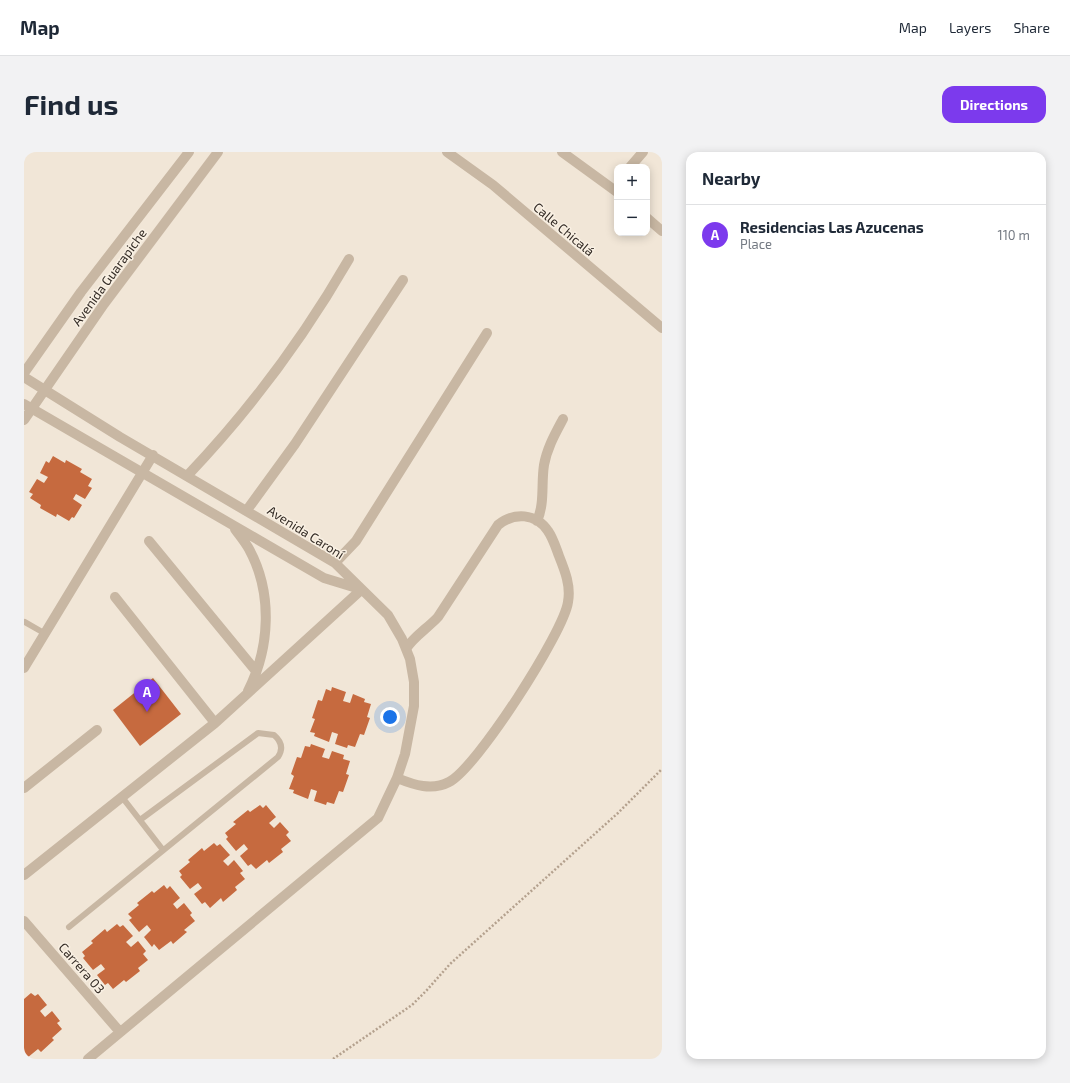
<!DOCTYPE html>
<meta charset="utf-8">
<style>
body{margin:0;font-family:"Exo 2",sans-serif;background:#f2f2f3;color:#1f2937}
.controls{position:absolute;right:12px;top:12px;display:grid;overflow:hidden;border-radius:8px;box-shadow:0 2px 10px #0003}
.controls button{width:36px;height:36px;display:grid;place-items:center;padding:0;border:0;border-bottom:1px solid #e0e1e3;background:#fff;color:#1f2937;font:20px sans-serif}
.you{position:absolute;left:366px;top:565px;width:14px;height:14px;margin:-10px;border:3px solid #fff;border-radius:50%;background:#1a73e8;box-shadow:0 0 0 6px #1a73e833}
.badge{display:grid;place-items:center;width:26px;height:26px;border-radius:50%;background:#7c3aed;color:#fff;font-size:13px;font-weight:700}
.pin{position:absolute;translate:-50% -33px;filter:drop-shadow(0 1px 2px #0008)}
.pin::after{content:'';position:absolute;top:21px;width:14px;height:12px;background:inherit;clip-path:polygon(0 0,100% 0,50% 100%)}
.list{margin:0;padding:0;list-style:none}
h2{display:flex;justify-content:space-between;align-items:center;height:52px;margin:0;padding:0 16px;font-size:17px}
h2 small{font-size:13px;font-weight:400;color:#747a83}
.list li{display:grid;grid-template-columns:26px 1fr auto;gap:12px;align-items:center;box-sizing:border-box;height:60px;padding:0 16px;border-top:1px solid #e0e1e3}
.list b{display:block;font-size:15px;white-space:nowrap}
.list p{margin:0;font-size:13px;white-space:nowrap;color:#747a83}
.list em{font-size:13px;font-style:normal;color:#747a83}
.map{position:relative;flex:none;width:638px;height:907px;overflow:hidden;border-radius:12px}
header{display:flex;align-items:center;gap:24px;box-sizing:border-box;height:56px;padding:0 20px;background:#fff;border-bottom:1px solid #e0e1e3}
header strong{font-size:19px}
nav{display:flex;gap:22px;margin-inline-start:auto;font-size:14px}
.intro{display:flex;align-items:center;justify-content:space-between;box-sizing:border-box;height:96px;padding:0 24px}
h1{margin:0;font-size:28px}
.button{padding:10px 18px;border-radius:12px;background:#7c3aed;color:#fff;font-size:14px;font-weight:700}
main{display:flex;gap:24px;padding:0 24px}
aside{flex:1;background:#fff;border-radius:12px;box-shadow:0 2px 10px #0003}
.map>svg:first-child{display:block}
.building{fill:#c66a3f}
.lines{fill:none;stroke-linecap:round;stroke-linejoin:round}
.path{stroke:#b4a18e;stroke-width:2.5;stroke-dasharray:2 2;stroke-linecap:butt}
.service{stroke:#c8b7a3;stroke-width:6}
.minor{stroke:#c8b7a3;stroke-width:10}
.tertiary{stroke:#c8b7a3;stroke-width:10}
.labels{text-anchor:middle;stroke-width:3;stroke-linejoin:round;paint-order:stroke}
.street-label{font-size:13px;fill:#332b25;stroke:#f9f0e3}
</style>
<header>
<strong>Map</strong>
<nav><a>Map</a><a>Layers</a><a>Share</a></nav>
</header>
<div class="intro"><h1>Find us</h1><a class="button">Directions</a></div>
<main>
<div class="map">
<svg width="638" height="907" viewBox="0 0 638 907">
<rect width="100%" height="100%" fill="#f1e6d7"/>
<path class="building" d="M29 304 41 311 42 308 58 317 56 320 68 327 64 334 68 336 61 347 52 342 49 347 58 353 50 366 48 365 45 369 33 362 32 365 16 356 17 353 6 346 9 342 5 340 13 327 20 331 24 325 16 321 22 309 25 311Z
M129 526 157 562 116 594 89 558Z
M308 535 322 540 319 549 326 551 329 542 341 547 340 550 347 552 343 565 346 566 340 583 336 582 331 595 324 593 323 596 311 592 314 582 308 580 305 590 290 584 291 581 286 580 291 567 288 566 294 548 298 549 302 537 307 539Z
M287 592 301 597 298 605 305 607 308 599 320 603 319 607 326 609 322 622 325 623 319 640 315 639 310 652 303 650 302 653 290 649 293 639 287 637 284 647 269 641 270 638 265 637 270 624 267 622 273 605 277 606 281 594 286 595Z
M236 653 239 656 242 653 252 665 245 671 250 676 256 670 265 680 262 683 267 689 257 697 259 700 245 711 243 708 232 717 227 712 224 714 216 704 224 697 220 692 212 699 202 687 204 685 201 681 212 672 209 670 224 658 226 660Z
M190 691 193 694 196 692 206 703 199 709 204 714 210 708 219 719 216 721 221 727 211 735 213 738 199 750 197 746 186 756 181 750 178 752 170 742 178 736 174 731 166 737 156 725 158 723 155 719 166 710 164 708 178 696 180 699Z
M140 733 143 737 146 734 156 746 149 752 153 757 160 751 168 761 166 763 171 769 160 778 163 780 149 792 147 789 135 798 130 792 128 795 120 785 127 778 123 773 115 780 105 768 108 766 104 762 115 753 113 751 128 739 130 741Z
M93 772 96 775 99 773 109 784 102 790 107 795 114 789 122 799 119 802 124 808 114 816 116 819 102 830 100 828 89 837 84 831 81 833 73 823 81 817 77 812 69 818 59 806 61 804 58 800 69 791 67 789 81 777 83 780Z
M7 841 11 844 14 842 23 853 16 859 21 865 28 859 36 869 33 871 38 877 28 886 30 888 17 900 14 897 3 906 0 902V847Z"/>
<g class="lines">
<path class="path" d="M309 907 388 853 403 838 426 812 594 661 638 617"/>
<path class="service" d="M1 470 20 481
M98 645 139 698
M45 775 254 605C260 596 257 589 250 583L234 581 116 668"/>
<path class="minor" d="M423 0 469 33 638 176
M538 0 593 40
M606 15 619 0
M623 66 638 79
M0 225 96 285 311 411 364 463 378 487 386 507 390 530V554L381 602 373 626 354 666 64 907
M0 252 300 426 336 437
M163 324C225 259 280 185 325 107
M223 358 271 292 379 128
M513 369C521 351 517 332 520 313 523 296 531 282 539 267
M211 377C216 384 221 390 225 397 249 441 246 496 224 539
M125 389 232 519
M311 411 332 389 463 181
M91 445 191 571
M0 516 129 303
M373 626C390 633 408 639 425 630 452 617 540 480 544 450 547 434 541 419 535 404 532 396 529 386 524 379 512 361 490 360 474 373L414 465C405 475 388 486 382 497
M0 636 73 578
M0 723 191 571 337 438
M0 769 96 880"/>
<path class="tertiary" d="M0 221 57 140 165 0
M0 268 80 152 194 0"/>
</g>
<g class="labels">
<g class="street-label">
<text transform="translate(540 77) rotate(40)" y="5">Calle Chicalá</text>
<text transform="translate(85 125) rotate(-54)" y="5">Avenida Guarapiche</text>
<text transform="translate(282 380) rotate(32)" y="5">Avenida Caroní</text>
<text transform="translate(58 816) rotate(49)" y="5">Carrera 03</text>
</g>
</g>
</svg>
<div class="controls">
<button>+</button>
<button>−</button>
</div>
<div class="you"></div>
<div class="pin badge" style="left:123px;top:560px">A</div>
</div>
<aside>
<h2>Nearby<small></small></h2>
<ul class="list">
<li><span class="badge">A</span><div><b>Residencias Las Azucenas</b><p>Place</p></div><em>110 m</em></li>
</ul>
</aside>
</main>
